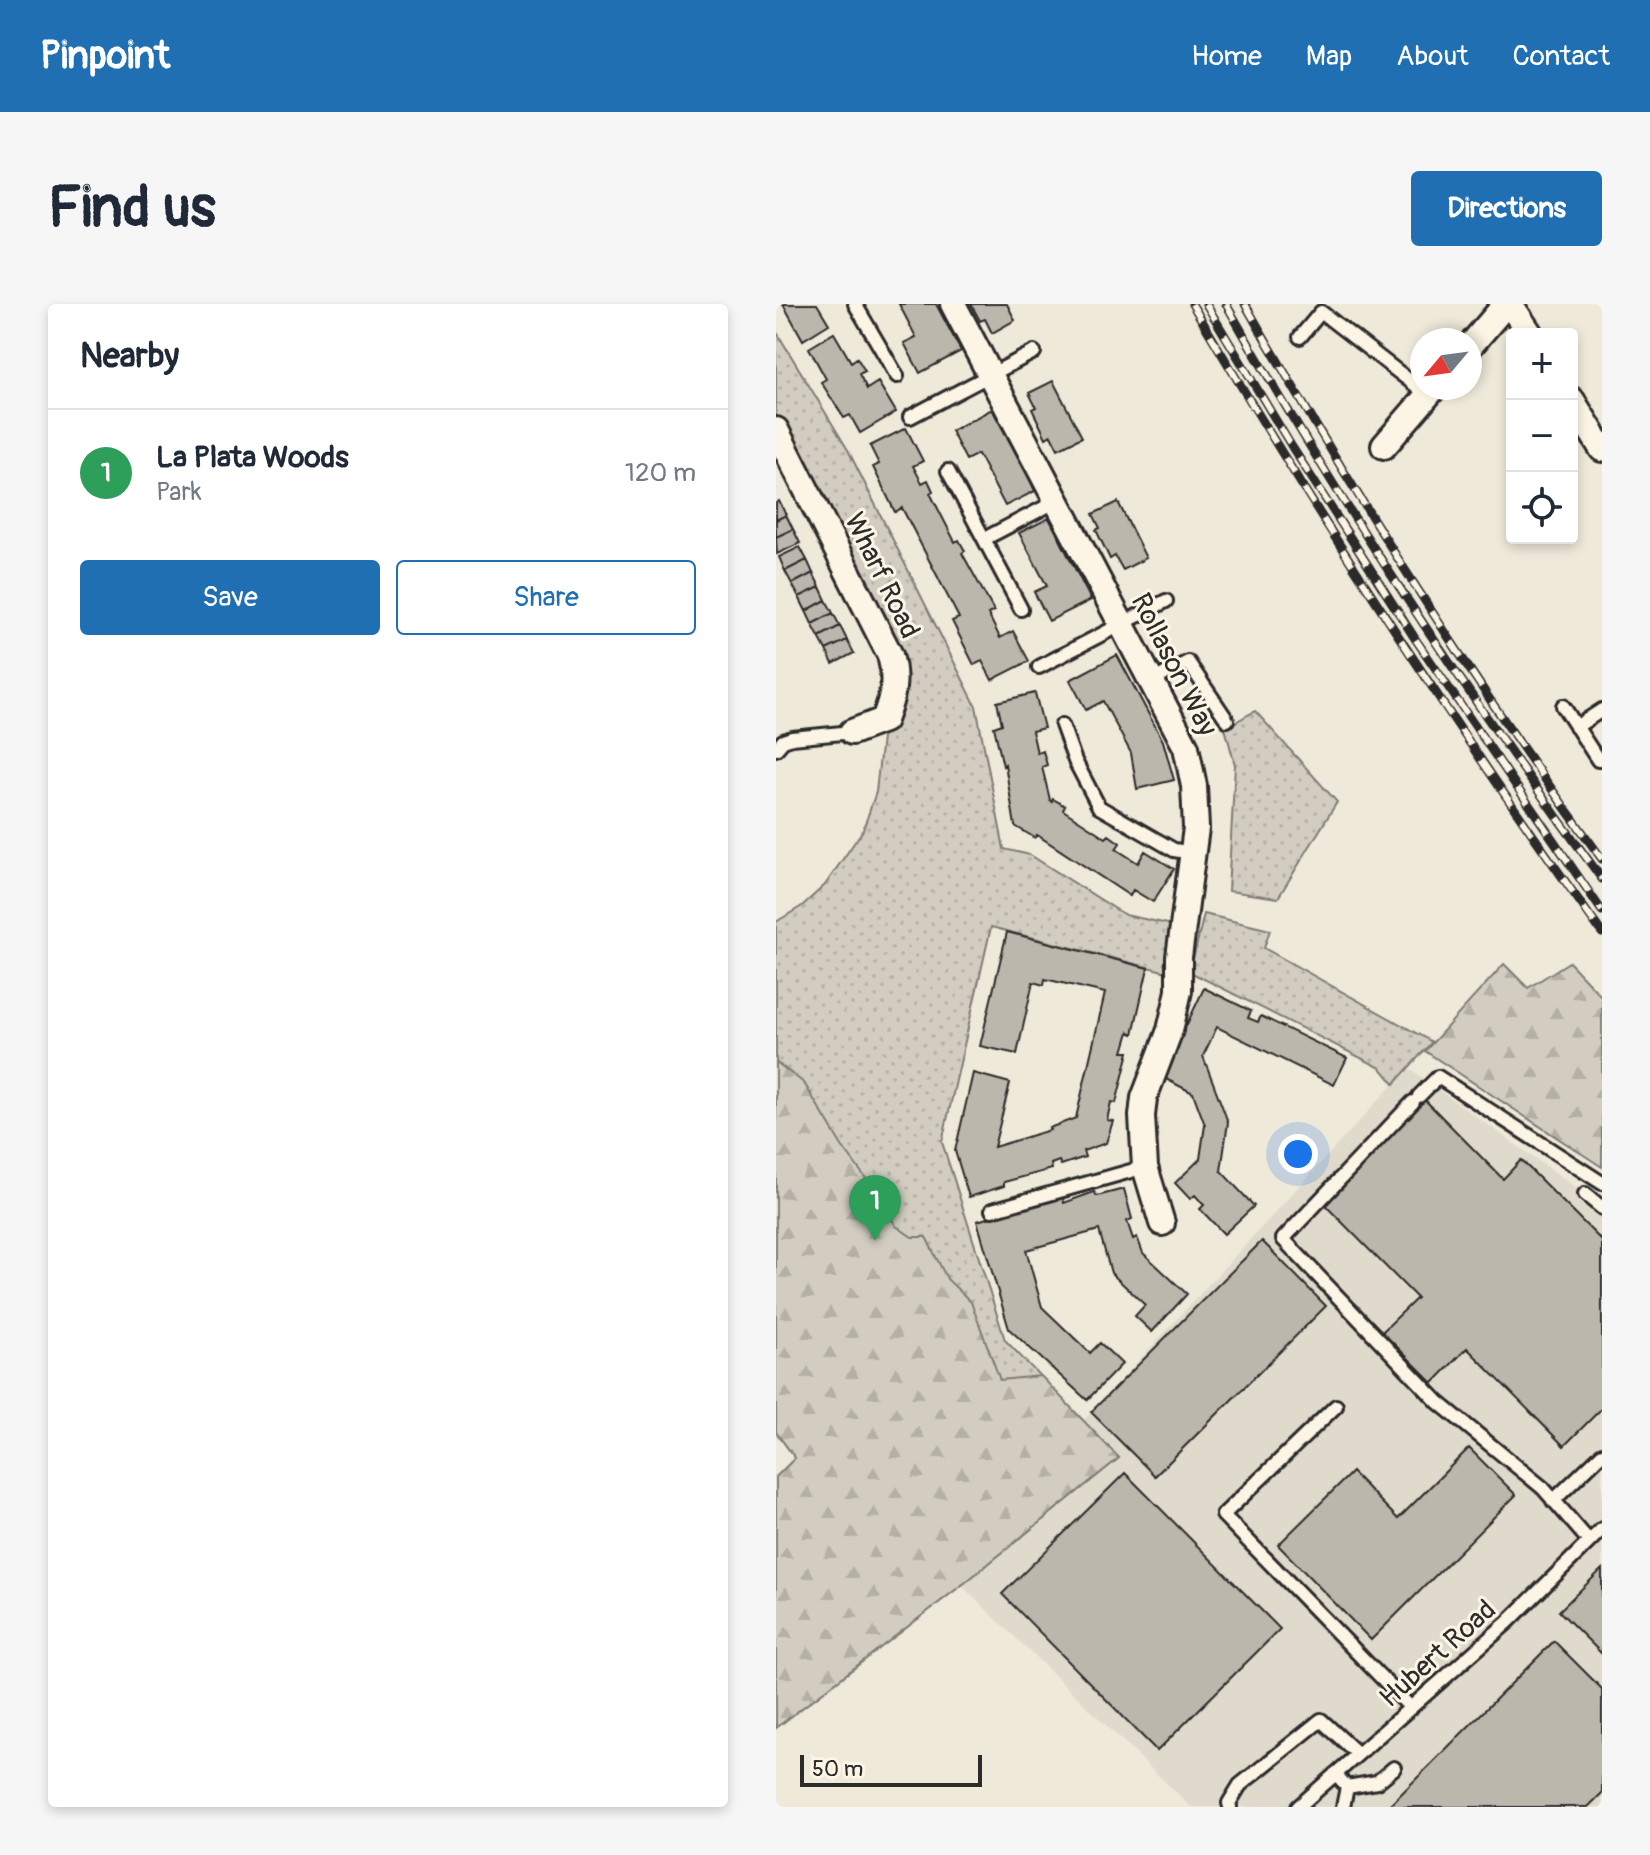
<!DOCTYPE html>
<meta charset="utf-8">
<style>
body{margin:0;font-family:Pangolin,sans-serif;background:#f6f6f7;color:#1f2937}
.controls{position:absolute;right:24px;top:24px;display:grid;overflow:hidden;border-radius:8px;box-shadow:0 4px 12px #0003}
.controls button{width:72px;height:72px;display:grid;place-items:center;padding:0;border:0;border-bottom:2px solid #e0e1e3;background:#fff;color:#1f2937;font:40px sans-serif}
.compass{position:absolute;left:634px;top:24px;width:72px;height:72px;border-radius:50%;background:#fff;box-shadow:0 4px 12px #0003;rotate:241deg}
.scale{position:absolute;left:24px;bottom:20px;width:182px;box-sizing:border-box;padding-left:8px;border:4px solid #2b2b2b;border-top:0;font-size:22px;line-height:28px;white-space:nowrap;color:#2b2b2b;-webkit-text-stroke:6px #fcf5e5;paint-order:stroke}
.you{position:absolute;left:522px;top:850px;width:28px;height:28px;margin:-20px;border:6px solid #fff;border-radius:50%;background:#1a73e8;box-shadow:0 0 0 12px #1a73e833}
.badge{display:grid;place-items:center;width:52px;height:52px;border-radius:50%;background:#1f6fb2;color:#fff;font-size:26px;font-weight:700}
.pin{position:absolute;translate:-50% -66px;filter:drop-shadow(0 2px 4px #0008)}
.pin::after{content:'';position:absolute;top:42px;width:28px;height:24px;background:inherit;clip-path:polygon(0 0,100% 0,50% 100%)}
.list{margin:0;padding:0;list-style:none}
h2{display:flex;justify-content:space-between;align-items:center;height:104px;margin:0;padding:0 32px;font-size:34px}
h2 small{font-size:26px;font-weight:400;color:#747a83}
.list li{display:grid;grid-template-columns:52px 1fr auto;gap:24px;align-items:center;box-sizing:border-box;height:128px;padding:0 32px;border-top:2px solid #e0e1e3}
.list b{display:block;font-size:30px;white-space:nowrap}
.list p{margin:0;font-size:26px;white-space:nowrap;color:#747a83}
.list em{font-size:26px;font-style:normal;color:#747a83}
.actions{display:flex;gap:16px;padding:24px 32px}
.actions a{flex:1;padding:18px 0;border:2px solid #1f6fb2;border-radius:8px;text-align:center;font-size:28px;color:#1f6fb2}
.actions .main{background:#1f6fb2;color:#fff}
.icon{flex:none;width:44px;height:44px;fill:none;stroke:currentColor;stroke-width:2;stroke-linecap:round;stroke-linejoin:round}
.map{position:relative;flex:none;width:826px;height:1503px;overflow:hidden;border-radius:8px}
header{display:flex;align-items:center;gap:48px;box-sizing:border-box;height:112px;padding:0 40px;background:#1f6fb2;color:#fff}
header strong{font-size:38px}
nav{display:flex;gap:44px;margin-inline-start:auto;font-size:28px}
.intro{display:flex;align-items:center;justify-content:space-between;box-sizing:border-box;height:192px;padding:0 48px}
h1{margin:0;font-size:56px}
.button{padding:20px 36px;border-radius:8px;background:#1f6fb2;color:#fff;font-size:28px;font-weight:700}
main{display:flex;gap:48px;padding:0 48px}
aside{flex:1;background:#fff;border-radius:8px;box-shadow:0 4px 12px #0003}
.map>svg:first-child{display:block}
.built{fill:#e0dacc}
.grass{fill:url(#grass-dots);stroke:#7e7c76;stroke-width:2}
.forest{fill:url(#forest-firs);stroke:#7e7c76;stroke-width:2}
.building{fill:#bcb7ac;stroke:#2b2b2b;stroke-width:2}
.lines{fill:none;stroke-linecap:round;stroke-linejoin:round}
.lane-casing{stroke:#2b2b2b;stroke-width:18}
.street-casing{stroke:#2b2b2b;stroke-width:30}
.lane{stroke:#fcf5e5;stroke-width:12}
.street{stroke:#fcf5e5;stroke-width:24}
.rail-casing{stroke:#2b2b2b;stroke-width:9}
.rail{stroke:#fcf5e5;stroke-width:6;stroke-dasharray:18;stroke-linecap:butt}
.labels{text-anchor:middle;stroke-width:6;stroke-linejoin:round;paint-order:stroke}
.street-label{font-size:28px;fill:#2b2b2b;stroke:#fcf5e5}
</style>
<header>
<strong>Pinpoint</strong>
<nav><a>Home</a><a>Map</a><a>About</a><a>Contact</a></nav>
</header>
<div class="intro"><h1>Find us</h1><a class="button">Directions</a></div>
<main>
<aside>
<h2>Nearby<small></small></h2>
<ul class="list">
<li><span class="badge" style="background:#2e9e5b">1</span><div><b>La Plata Woods</b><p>Park</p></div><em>120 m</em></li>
</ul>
<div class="actions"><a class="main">Save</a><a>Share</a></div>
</aside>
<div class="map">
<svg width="826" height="1503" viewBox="0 0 826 1503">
<defs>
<pattern id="grass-dots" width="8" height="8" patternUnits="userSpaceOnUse" patternTransform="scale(2)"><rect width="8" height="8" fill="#d2cdc0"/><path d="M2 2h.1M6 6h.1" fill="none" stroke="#b4b0a5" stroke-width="1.8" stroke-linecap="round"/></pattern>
<pattern id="forest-firs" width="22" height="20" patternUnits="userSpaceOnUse" patternTransform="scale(2)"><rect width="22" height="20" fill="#d2cdc0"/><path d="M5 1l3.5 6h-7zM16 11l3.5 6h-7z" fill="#b4b0a5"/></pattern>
</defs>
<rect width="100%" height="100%" fill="#efe9da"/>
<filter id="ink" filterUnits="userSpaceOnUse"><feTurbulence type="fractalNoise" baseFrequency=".0125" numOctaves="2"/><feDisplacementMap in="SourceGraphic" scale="16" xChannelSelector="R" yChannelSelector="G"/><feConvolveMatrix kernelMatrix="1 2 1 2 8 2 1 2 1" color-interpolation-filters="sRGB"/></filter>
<g filter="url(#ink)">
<path class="built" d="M632 764 826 902V1503H415L185 1281 342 1154 308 1116Z"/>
<path class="grass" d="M0 27 72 146 200 402 228 545 254 551 349 611 397 621 391 668 215 623 166 838 229 1036 343 1154 191 1277 0 1424V1173L19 1154 0 1128V618L26 602 49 581 87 526 100 488 108 416 119 368 0 126Z
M479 407 561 498 502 594 452 587 459 461 449 424Z
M428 610 494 626 488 644 656 738 618 780 605 764 414 668Z"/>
<path class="forest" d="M793 658 826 693V863L649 747 728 660 752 684Z
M0 758 28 779 66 842 97 884 120 922 136 933H150L171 975 195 998 224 1076 265 1072 343 1154 191 1277 0 1424V1173L19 1154 0 1128Z"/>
<path class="building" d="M7 0H41L53 20 27 36Z
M123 0H160L185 47 144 69 128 39 140 33Z
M195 0H231L239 16 216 29 209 15 204 17Z
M58 29 75 58 81 54 89 67 83 70 91 85 102 78 120 108 84 129 74 111 68 114 45 78 50 75 33 44Z
M277 77 306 133 282 145 275 131 270 134 256 105 260 103 253 89Z
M216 105 242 153 244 152 259 187 229 202 202 150 190 156 175 127Z
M130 124 147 157 137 162 146 179 152 176 157 187 154 189 179 238 183 236 189 247 186 249 218 307 212 310 224 334 237 327 253 357 216 376 206 357 198 361 176 317 183 314 126 204 119 208 97 163 103 160 94 142Z
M3 197 10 211 0 216V199Z
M342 198 370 254 347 266 339 252 334 255 320 226 324 224 317 210Z
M10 211 17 225 0 233V216Z
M273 214 315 296 273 317 258 288 271 282 243 229Z
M17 225 24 239 1 250 0 233Z
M24 243 31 256 9 267 3 253Z
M31 256 37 269 16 280 9 267Z
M37 269 44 283 23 293 16 280Z
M44 283 50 296 30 307 23 293Z
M50 296 57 309 36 320 30 307Z
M57 309 64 322 43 333 36 320Z
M64 322 71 336 50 346 43 333Z
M71 336 78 349 57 360 50 346Z
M341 351 387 437 398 476 361 485 355 449 327 397 310 406 294 376Z
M259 389 268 424 256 427 261 449 267 447 271 461 266 463 274 496 276 498 277 495 289 502 287 506 330 534 333 531 344 539 340 545 362 559 369 547 398 565 377 598 357 586 354 592 261 531 259 534 239 522 229 460 227 462 218 423 226 420 221 398Z
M231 628 372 664 357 730 353 728 347 748H353L340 799 335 798 331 816 337 817 330 839 307 847 309 853 285 861 283 857 275 860 276 865 228 878V882L193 893 179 847 197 769 234 779 218 843 274 826 273 824 300 814 329 689 269 675 268 681 257 678 241 750 204 742Z
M428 684 475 707 472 714 482 718 485 712 571 754 558 781 441 723 427 752 452 818 445 867 478 902 448 930 424 905 428 901 419 891 414 895 399 879 424 855 429 821 417 789 386 773Z
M647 794 727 875 745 856 826 937V1104L788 1142 691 1044 657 1079 606 1028 641 994 545 897Z
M348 885 356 915 351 917 357 935 361 933 367 949 411 990 376 1028 359 1012 369 1001 335 969 323 926 250 946 266 1003 314 1049 324 1039 346 1060 311 1096 233 1025 201 917 287 893 288 899 318 888 321 892Z
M486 937 550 1002 379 1172 315 1108Z
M693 1144 740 1191 595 1336 502 1241 576 1168 622 1215Z
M349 1169 504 1325 381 1447 226 1290Z
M826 1265V1350L783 1307Z
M778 1337 826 1385V1489L812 1503H612Z"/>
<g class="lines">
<g class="lane-casing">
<path id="lane" d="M79 0 121 72
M524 33 545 8 652 91
M134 113 258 48
M172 167 208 235 279 198
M208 235 245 305
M263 363 390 297
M376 377 412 358 451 416
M787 402 822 456
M286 421 299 457 323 503 398 546 417 549
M800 423 826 406
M0 445 7 437 16 434 76 428
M643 792 662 773 826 879
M637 798 507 935 662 1098 767 1184 813 1237
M809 890 826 904
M216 906 369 863
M560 1102 447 1211 635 1404
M777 1197 826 1150
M559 1470 571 1483 601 1478 618 1464
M454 1503 453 1499 464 1481 545 1416 582 1450
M522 1503 732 1318 826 1225
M567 1503 571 1483"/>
</g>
<g class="street-casing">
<path id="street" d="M177 0 410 443 418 482 420 524 403 653V687L394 726 368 794 366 812 369 863 386 919
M734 0 754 30
M694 42 730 0
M796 96 826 145
M0 126 114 351C121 376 117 392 108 416L76 428
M608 142 658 84"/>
</g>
<use href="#lane" class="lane"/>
<use href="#street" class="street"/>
<g class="rail-casing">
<path id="rail" d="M416 0C544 217 679 424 826 629
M430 0 516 143 640 336 826 607
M450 0C563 199 691 391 826 575
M469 0C577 189 697 379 826 555"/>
</g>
<use href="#rail" class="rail"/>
</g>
</g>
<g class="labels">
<g class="street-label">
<text transform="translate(107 271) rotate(64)" y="10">Wharf Road</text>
<text transform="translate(399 360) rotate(63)" y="10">Rollason Way</text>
<text transform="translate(661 1349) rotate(-42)" y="10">Hubert Road</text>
</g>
</g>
</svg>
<div class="controls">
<button>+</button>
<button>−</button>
<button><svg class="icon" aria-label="locate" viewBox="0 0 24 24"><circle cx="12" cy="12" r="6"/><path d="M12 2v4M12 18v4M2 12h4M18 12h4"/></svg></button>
</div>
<svg class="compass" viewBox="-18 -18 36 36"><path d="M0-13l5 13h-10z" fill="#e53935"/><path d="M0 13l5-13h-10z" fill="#747a83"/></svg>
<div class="scale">50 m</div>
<div class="you"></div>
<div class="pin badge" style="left:99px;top:937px;background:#2e9e5b">1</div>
</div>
</main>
